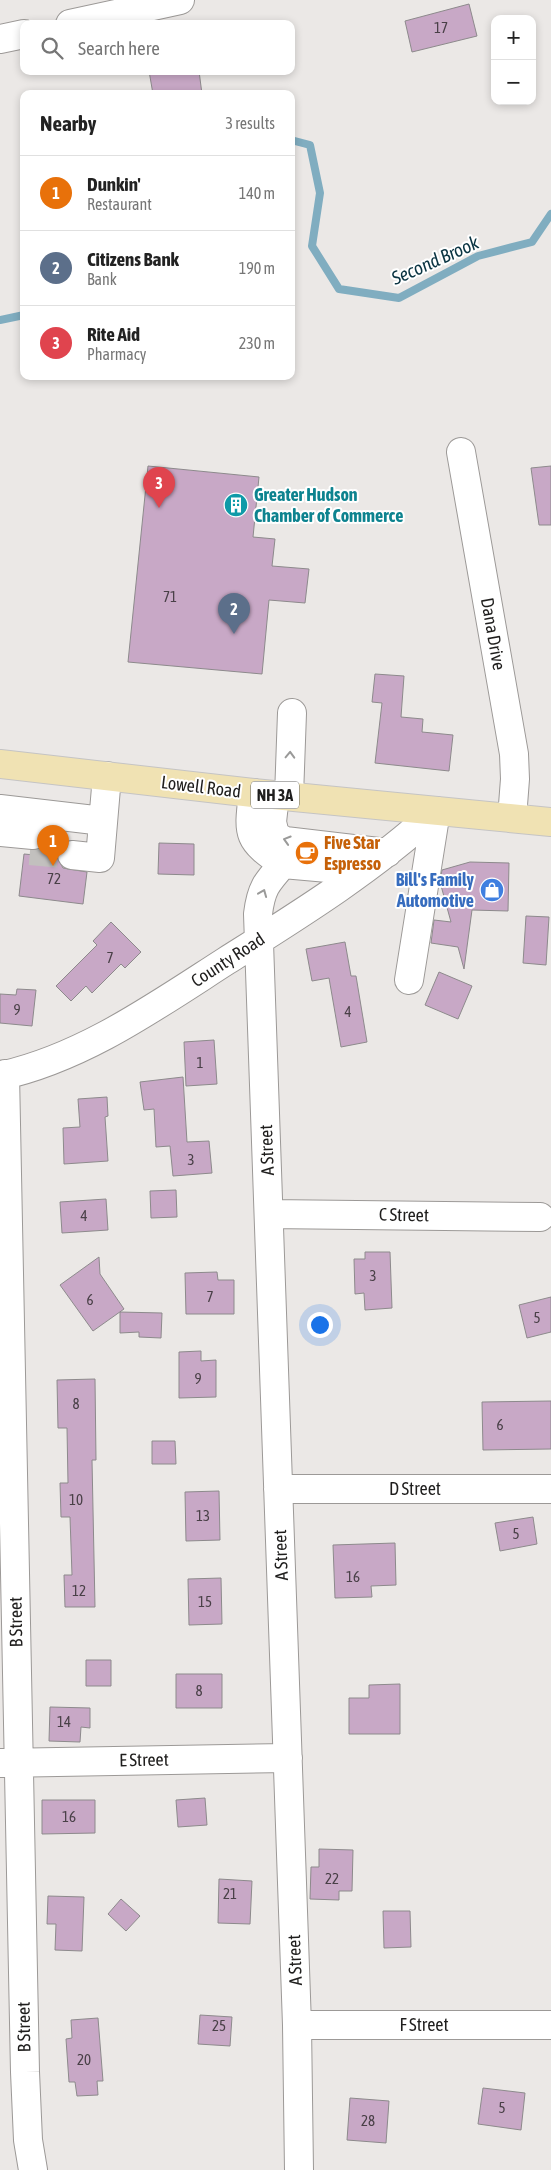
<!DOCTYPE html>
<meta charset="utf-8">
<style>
body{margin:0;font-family:"Asap Condensed",sans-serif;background:#f2f2f2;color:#222}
.controls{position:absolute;right:15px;top:15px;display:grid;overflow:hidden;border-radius:10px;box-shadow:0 2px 8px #0003}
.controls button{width:45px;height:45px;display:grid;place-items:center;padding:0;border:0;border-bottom:1px solid #e0e0e0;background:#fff;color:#222;font:25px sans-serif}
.you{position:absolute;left:319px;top:1324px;width:18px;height:18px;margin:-12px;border:4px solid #fff;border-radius:50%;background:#1a73e8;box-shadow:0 0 0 8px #1a73e833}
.badge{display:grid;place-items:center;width:32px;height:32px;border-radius:50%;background:#b22866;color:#fff;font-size:16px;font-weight:700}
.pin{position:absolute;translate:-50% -41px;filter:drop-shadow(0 1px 2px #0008)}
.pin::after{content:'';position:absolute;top:26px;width:18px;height:15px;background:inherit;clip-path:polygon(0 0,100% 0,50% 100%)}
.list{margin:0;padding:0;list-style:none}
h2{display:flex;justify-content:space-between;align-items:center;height:65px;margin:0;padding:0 20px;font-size:21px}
h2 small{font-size:16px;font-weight:400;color:#767676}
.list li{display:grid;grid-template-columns:32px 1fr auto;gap:15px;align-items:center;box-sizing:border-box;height:75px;padding:0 20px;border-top:1px solid #e0e0e0}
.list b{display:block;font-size:19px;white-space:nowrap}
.list p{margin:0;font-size:16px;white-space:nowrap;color:#767676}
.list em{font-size:16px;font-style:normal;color:#767676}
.icon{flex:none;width:28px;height:28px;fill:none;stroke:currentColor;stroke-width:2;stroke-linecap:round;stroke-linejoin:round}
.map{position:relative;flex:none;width:551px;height:2170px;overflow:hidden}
.search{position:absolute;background:#fff;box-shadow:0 2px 8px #0003;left:20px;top:20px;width:275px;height:55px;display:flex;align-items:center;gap:12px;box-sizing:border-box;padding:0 18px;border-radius:10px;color:#767676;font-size:19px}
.panel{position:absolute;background:#fff;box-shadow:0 2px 8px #0003;left:20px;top:90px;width:275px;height:290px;border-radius:10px}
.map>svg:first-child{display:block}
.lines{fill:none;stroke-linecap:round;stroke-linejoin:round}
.stream{stroke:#80adc0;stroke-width:8}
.building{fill:#c8a8c6;stroke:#8d8a8c}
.minor-tunnel{stroke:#c2c0be;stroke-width:28;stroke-dasharray:28 14;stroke-linecap:butt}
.minor-casing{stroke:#9c9997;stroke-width:30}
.major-casing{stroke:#c5c4c4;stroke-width:30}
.minor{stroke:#fff;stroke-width:28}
.major{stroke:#f0e2b3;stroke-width:28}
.oneway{stroke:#9a9a99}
.labels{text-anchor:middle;stroke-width:4;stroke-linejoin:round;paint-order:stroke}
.number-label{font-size:15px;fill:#494047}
.shield{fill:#fff;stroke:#626261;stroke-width:1}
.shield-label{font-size:16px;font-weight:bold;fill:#1f1e1d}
.culture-label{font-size:18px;font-weight:bold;fill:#0d838f;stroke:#fff;text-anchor:start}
.street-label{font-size:18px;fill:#1f1e1d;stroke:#fff}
.food-label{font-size:18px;font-weight:bold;fill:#c56008;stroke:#fff;text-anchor:start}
.shop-label{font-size:18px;font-weight:bold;fill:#366cbe;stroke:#fff;text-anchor:end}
.water-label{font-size:19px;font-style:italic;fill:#0a3442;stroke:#fff}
</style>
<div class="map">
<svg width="551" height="2170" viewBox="0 0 551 2170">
<rect width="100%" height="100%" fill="#ebe8e6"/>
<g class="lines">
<path class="stream" d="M291 140 310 145 320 193 312 246 339 289 399 298 478 256 532 242 551 214
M0 320 24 315"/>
</g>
<path class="building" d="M469 4 477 36 412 52 405 21Z
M149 71H199L202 94H153Z
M148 466 259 477 253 537 275 539 272 566 309 569 305 603 269 600 262 674 128 662Z
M551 466V525H539L531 468Z
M375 674 404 676 401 717 423 719 422 732 453 735 449 771 375 763 382 703 372 702Z
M159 843 194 844V875L158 874Z
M24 854 57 857 63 868 87 872 83 904 19 896Z
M470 862 509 863 508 911 472 910 464 969 458 947 431 943 434 920 451 922 440 882 442 870Z
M526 916 549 917 546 965 523 963Z
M111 922 141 952 125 968 121 964 92 993 86 986 71 1001 56 986 97 945 93 941Z
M345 942 351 976H356L367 1042 341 1047 329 978 312 981 306 949Z
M439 972 472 986 458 1019 425 1005Z
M17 989 36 990 32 1026 0 1023V994L16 995Z
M214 1040 217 1084 186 1086 184 1042Z
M183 1077 187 1142 209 1141 212 1173 173 1176 170 1146 156 1147 154 1109 144 1110 140 1082Z
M107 1097 108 1116 105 1117 108 1161 64 1164 63 1128 80 1127 78 1099Z
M176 1190 177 1217 151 1218 150 1191Z
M106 1199 108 1230 62 1233 60 1202Z
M365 1252H390L392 1308 365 1310 364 1293 355 1294 354 1259H365Z
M99 1257 100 1274 124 1309 93 1331 60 1285Z
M217 1272 218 1280H234V1314H186L185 1273Z
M551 1297V1332L527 1338 519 1305Z
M120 1312 162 1313 161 1338 139 1337V1332L120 1333Z
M201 1351V1361L216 1360V1397L179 1398V1352Z
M95 1379 96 1460H92L95 1607H65L64 1575H72L70 1517H61L60 1483H68L67 1428H58L57 1380Z
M551 1401V1449L483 1450 482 1402Z
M152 1441H175L176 1464H152Z
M219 1491 220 1540 186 1541 185 1492Z
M533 1517 537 1544 500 1551 495 1523Z
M395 1543 396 1585 371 1586 372 1597 335 1598 333 1545Z
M221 1578 222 1624 189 1625 188 1579Z
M86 1660H111V1686H86Z
M176 1674H222V1708H176Z
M400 1684V1734H349V1698H369V1685Z
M50 1707 90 1708V1728L81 1727 80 1742 49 1741Z
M205 1798 207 1825 178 1827 176 1800Z
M42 1800H95V1833L42 1834Z
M319 1849 353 1850 352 1891H339V1900L310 1899 311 1867H319Z
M219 1879 252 1881 250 1924 218 1923Z
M48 1896 84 1897 82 1951 55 1950 56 1924H47Z
M121 1899 140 1916 126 1931 108 1914Z
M383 1911H410L411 1947 384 1948Z
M200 2015 232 2017 230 2046 198 2044Z
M98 2018 103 2081H97L98 2095 77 2096 75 2082H69L66 2039 72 2038 71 2020Z
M483 2088 525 2093 521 2130 478 2124Z
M350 2098 389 2101 386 2143 347 2140Z"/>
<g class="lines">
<path class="minor-tunnel" d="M30 851 72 855"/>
<g class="minor-casing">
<path id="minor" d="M70 24 180 0
M0 39 24 34
M461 452 514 754 515 779 512 818
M253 793C248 836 247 839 283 864
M275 795 272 822 275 835 285 841 387 853
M289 796 292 713
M0 809 103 821
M0 832 33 835
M72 855 100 858 107 776
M409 980 436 811
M5 1074 25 2072 28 2140 33 2170
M0 1076C83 1058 156 1006 226 961 299 915 373 869 436 811
M269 1214 540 1217
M278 1489H551
M1 1763 288 1758
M297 2025H551
M299 2170 297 2025 258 914C261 889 266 883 283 864L362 871"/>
</g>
<g class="major-casing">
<path id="major" d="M0 764 253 793 551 822"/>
</g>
<use href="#minor" class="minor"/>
<use href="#major" class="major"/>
</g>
<defs><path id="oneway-chevron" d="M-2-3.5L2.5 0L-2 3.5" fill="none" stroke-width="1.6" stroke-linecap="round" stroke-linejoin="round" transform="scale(1.25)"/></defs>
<g class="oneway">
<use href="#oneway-chevron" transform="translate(290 755) rotate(-88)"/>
<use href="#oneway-chevron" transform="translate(287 840) rotate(-163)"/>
<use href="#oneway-chevron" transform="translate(263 893) rotate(-68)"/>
</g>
<defs>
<g id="building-disc" transform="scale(1.25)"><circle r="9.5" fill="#0f9aa8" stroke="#fff"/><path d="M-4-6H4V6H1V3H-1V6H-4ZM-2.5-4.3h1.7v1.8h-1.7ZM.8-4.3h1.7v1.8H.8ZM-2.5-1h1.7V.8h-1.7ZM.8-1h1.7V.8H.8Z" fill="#fff"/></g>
<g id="cafe-disc" transform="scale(1.25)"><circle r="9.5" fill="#e8710a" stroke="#fff"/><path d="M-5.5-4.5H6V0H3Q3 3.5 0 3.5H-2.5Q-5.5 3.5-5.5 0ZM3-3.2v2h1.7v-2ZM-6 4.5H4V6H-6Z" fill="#fff"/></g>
<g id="shop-disc" transform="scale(1.25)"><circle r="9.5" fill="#3f7fe0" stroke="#fff"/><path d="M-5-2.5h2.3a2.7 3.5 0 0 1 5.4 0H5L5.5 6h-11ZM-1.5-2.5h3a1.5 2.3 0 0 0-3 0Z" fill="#fff"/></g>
</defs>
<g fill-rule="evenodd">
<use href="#building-disc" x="236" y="505"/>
<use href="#cafe-disc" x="307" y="853"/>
<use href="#shop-disc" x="492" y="890"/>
</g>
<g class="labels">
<g class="number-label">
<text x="441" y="33">17</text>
<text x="170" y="602">71</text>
<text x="54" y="884">72</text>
<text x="110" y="963">7</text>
<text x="17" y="1015">9</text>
<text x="348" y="1017">4</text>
<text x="200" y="1068">1</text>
<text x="191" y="1165">3</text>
<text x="84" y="1221">4</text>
<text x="373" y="1281">3</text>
<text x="210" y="1302">7</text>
<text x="90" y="1305">6</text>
<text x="537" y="1323">5</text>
<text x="198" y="1384">9</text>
<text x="76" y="1409">8</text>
<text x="500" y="1430">6</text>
<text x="76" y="1505">10</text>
<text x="203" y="1521">13</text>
<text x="516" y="1539">5</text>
<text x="353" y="1582">16</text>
<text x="79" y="1596">12</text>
<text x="205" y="1607">15</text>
<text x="199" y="1696">8</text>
<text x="64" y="1727">14</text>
<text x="69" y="1822">16</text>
<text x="332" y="1884">22</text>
<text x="230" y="1899">21</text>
<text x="219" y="2031">25</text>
<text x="84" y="2065">20</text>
<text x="502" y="2113">5</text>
<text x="368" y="2126">28</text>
</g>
<rect class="shield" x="251" y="781.5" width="48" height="27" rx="4"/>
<g class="shield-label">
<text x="275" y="801">NH 3A</text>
</g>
<g class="culture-label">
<text x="254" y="501">Greater Hudson<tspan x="254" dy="21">Chamber of Commerce</tspan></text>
</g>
<g class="street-label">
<text transform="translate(493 634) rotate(80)" y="6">Dana Drive</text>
<text transform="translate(201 787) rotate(7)" y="6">Lowell Road</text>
<text transform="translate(228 960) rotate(-33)" y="6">County Road</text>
<text transform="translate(267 1150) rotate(-92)" y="6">A Street</text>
<text transform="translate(404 1215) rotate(1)" y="6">C Street</text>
<text x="415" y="1495">D Street</text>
<text transform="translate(281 1555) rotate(-92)" y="6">A Street</text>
<text transform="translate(16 1622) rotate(-91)" y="6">B Street</text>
<text transform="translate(144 1760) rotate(-1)" y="6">E Street</text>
<text transform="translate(295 1960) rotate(-92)" y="6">A Street</text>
<text x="424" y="2031">F Street</text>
<text transform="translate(24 2027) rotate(-91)" y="6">B Street</text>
</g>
<g class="food-label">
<text x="324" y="849">Five Star<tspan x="324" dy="21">Espresso</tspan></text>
</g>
<g class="shop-label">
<text x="474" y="886">Bill's Family<tspan x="474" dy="21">Automotive</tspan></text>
</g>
<g class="water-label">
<text transform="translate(435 260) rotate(-24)" y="7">Second Brook</text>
</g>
</g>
</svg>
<div class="controls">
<button>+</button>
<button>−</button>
</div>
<div class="you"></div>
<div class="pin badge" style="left:53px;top:866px;background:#e8710a">1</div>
<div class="pin badge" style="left:234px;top:634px;background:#5c6f8a">2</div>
<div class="pin badge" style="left:159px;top:508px;background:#e0444e">3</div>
<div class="search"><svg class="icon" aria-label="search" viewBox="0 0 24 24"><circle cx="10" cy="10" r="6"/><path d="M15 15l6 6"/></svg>Search here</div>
<section class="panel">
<h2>Nearby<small>3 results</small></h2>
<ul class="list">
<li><span class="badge" style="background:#e8710a">1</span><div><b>Dunkin'</b><p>Restaurant</p></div><em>140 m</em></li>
<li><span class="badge" style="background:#5c6f8a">2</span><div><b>Citizens Bank</b><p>Bank</p></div><em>190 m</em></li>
<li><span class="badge" style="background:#e0444e">3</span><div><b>Rite Aid</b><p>Pharmacy</p></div><em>230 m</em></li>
</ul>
</section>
</div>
